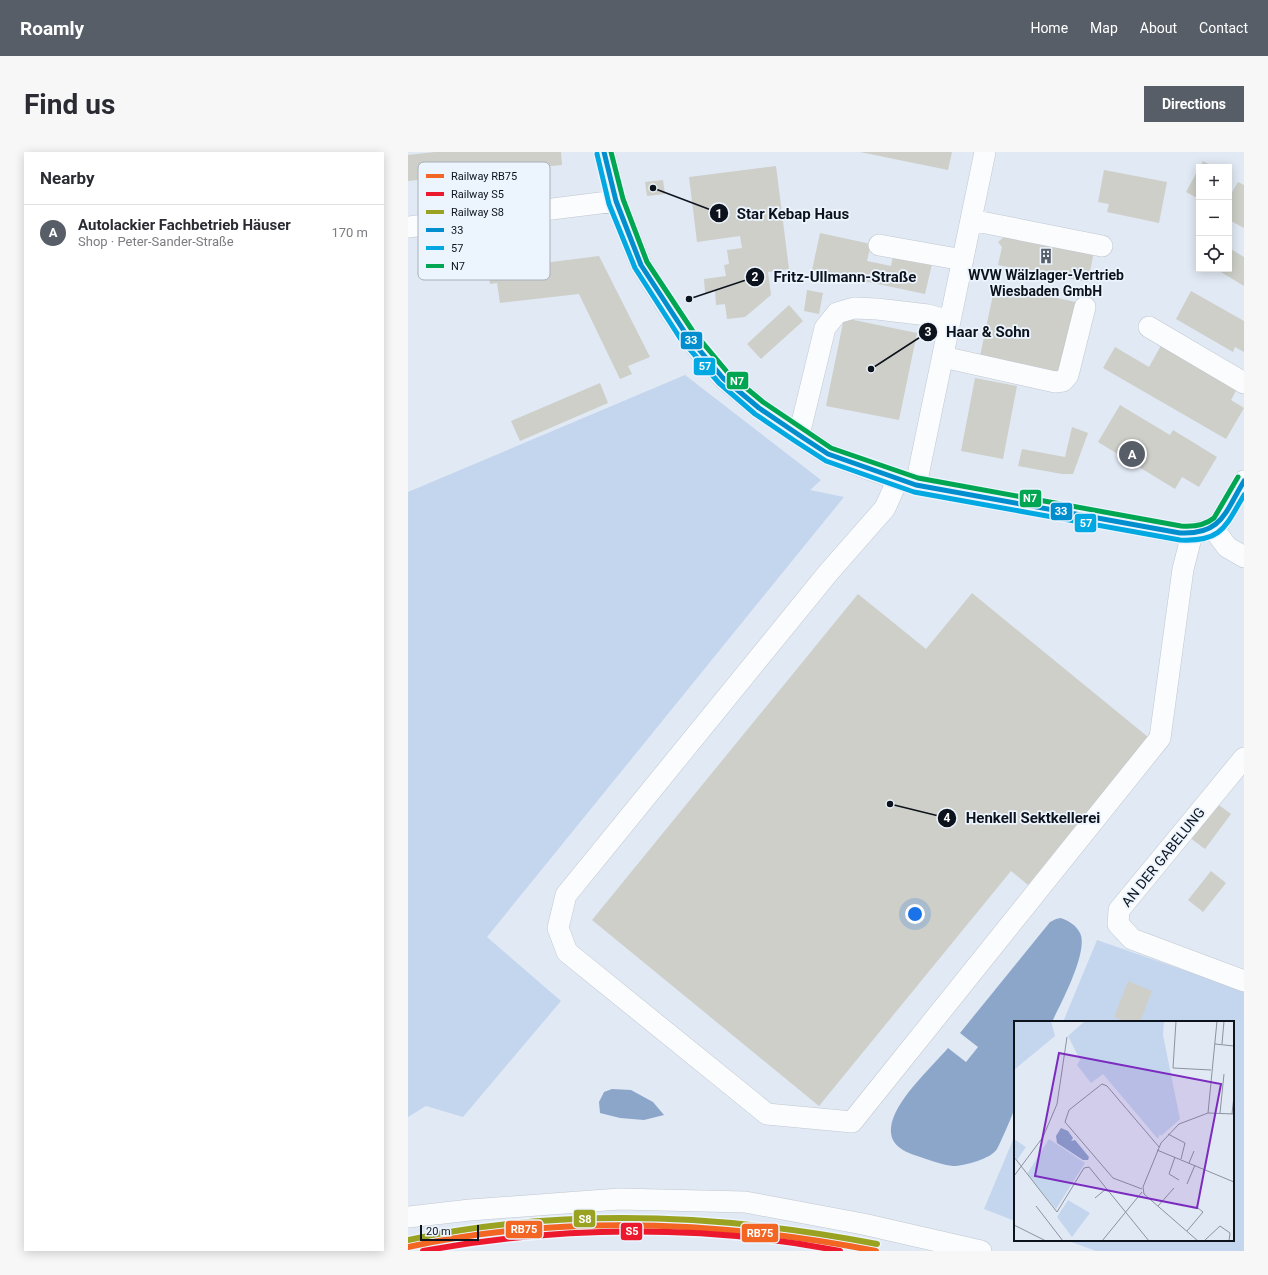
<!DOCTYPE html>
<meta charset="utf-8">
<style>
body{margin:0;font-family:Roboto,sans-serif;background:#f7f7f7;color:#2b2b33}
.controls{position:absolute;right:12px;top:12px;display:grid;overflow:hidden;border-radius:0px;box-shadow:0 2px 10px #0003}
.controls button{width:36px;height:36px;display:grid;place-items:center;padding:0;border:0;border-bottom:1px solid #e1e1e2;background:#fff;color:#2b2b33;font:20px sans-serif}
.scale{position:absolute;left:12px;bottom:10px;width:59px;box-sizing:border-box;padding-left:4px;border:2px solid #0d131c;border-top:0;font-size:11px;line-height:14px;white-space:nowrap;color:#0d131c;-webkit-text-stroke:3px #ecf4fe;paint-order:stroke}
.you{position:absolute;left:507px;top:762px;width:14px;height:14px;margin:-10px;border:3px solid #fff;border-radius:50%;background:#1a73e8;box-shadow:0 0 0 6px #1a73e833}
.badge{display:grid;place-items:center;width:26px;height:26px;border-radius:50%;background:#575e68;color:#fff;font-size:13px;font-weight:700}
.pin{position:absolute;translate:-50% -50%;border:2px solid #fff;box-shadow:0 1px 4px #0006}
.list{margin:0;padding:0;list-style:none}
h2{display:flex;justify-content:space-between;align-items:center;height:52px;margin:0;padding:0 16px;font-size:17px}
h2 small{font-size:13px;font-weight:400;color:#7c7c81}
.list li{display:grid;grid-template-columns:26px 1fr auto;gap:12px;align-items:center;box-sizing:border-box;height:56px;padding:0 16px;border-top:1px solid #e1e1e2}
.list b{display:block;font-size:15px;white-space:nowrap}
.list p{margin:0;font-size:13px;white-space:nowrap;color:#7c7c81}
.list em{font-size:13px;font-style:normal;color:#7c7c81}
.icon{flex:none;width:22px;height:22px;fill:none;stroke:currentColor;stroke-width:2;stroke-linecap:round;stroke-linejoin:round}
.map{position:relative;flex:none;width:836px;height:1099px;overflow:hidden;border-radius:0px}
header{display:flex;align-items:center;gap:24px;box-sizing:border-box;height:56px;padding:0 20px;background:#575e68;color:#fff}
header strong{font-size:19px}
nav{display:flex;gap:22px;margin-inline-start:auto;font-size:14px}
.intro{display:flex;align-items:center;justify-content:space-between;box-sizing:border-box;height:96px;padding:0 24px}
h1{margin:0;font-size:28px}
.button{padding:10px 18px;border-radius:0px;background:#575e68;color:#fff;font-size:14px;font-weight:700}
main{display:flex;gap:24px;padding:0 24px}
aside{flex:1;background:#fff;border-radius:0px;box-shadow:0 2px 10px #0003}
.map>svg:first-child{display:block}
.green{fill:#c4d6ee}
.water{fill:#8ca6ca}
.building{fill:#cdcfc8}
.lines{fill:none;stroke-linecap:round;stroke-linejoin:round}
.minor-casing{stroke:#c0c7d1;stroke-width:22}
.minor{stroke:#fafcfd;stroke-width:21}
.bus-1-casing{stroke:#ecf4fe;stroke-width:8}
.bus-2-casing{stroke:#ecf4fe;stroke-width:8}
.bus-3-casing{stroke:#ecf4fe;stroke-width:8}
.bus-1{stroke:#008ecf;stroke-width:5}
.bus-2{stroke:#01a8e1;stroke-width:5}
.bus-3{stroke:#00a651;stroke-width:5}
.rail-1-casing{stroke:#ecf4fe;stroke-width:9}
.rail-2-casing{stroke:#ecf4fe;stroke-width:9}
.rail-3-casing{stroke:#ecf4fe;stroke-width:9}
.rail-1{stroke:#f26522;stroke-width:6}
.rail-2{stroke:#ec192e;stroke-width:6}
.rail-3{stroke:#9aa221;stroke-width:6}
.labels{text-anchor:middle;stroke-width:3.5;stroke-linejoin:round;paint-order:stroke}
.poi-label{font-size:14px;font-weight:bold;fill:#0d131c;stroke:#ecf4fe}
.street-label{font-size:14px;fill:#0d131c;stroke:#ecf4fe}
.inset-road{fill:none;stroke:#8c939e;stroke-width:1}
.view{fill:#7b2cbf;fill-opacity:0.15;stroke:#7b2cbf;stroke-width:2}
.inset-edge{fill:none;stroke:#0d131c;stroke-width:2}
.key{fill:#ecf4fe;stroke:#a9b0ba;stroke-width:1}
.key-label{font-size:11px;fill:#0d131c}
.leader{fill:none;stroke:#0d131c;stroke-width:1.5}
.callout-dot{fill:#0d131c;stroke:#ecf4fe;stroke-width:1.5}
.mark-label{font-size:12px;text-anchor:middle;font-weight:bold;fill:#fff}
.callout-label{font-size:15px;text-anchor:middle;font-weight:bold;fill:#0d131c;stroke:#ecf4fe;stroke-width:3.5;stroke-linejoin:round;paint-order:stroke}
.line-badge{stroke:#ecf4fe;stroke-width:1.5}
.badge-label{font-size:11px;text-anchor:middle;font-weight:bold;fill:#fff}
</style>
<header>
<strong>Roamly</strong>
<nav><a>Home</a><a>Map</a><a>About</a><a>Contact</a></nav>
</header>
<div class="intro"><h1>Find us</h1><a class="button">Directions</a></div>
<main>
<aside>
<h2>Nearby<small></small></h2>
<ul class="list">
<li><span class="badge">A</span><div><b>Autolackier Fachbetrieb Häuser</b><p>Shop · Peter-Sander-Straße</p></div><em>170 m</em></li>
</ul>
</aside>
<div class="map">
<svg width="836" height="1099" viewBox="0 0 836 1099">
<rect width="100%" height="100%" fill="#e1e9f4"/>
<path class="green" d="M277 223 413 328 402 338 436 345 79 785 153 849 55 965 18 954 0 965V340Z
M689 788 836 839V1099H688L658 1088H825V870H655Z
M607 983V1069L576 1057Z"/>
<path class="water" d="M653 766C661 769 668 773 672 781 681 799 653 851 644 870H607C607 889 607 909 607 928 607 937 608 946 607 955 606 960 592 992 589 997 583 1007 556 1014 545 1014 536 1013 527 1010 518 1007 503 1002 481 997 483 976 485 950 523 916 540 896L558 910 570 895 552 881 642 770 648 767Z
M204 937 223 938 245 950 256 963 236 968 212 966 192 961 191 950 196 940Z"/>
<path class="building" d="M27 0H153L154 13 0 29V3Z
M452 0H544L540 18Z
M795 9 806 15H792Z
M368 14 381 117 360 120 363 143 337 165 319 167 317 152 308 153 307 138 297 141 296 127 318 124 316 113 321 112 319 98 334 96 332 84 289 90 281 25Z
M791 16V47L778 40Z
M696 18 759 30 751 71 699 60 701 52 690 50Z
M255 28 257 42 239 44 237 30Z
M830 30 836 33V76L821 68V45Z
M597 77 687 94 680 130 590 113 594 95 590 90 596 85Z
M412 81 463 92 459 109 483 114 485 104 524 112 517 142 404 118Z
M821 96 836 105V134L808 117H821Z
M191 104 242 205 220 214 224 222 212 227 171 142 92 151 89 131 82 132 80 118Z
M587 133 668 150 653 221 572 204Z
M399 138 415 141 411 162 396 159Z
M783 139 836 169V200L827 195 825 200 768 167Z
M381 153 395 169 353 207 339 192Z
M436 166 509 181 491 268 418 254Z
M755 190 830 235 823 248 836 256 818 287 695 216 707 195 741 215Z
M567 226 609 234 595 307 553 299Z
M192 231 200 251 112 289 103 269Z
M712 253 762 283 765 278 809 305 791 335 774 325 767 337 690 290Z
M664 275 680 281 665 322H654L610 314 614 297 657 305Z
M564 441 740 585 620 733 603 719 411 954 184 768 450 442 518 497Z
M803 647 823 662 797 697 777 682Z
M803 719 818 731 795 760 780 748Z
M720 829 744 839 732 870H718L706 865Z"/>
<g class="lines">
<g class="minor-casing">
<path id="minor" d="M196 0 208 49 233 113 257 151 278 182 293 201 315 226 351 256 391 283 420 302 457 316 508 333 772 381C786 382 800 381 811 371L836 329
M563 68 694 94
M0 75 208 49
M471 93 555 108
M741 175 836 231
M535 205 647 230 655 229 660 223 677 155
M391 283 417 176 429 161 446 156 469 157 520 163 542 169
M490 327 477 356 420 421 158 743 150 776 159 800 359 962 444 970 752 586 775 417 784 382
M508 333 577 0
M805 376 819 395 836 405
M836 606 711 758 710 772 724 787 836 829
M0 1065 62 1058 211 1047 337 1050 455 1072 573 1099"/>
</g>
<use href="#minor" class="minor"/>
<g class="bus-1-casing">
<path id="bus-1" d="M196 0 208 49 233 113 278 182 315 226 351 256 391 283 420 302 508 333 772 381C814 383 817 360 836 329"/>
</g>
<g class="bus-2-casing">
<path id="bus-2" d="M189 2 201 52 227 116 272 186 311 231 347 262 387 289 418 309 506 340 772 388C814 390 817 375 836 343"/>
</g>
<g class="bus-3-casing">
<path id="bus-3" d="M203 0 215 47 239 110 284 178 320 221 355 250 395 277 423 296 510 326 773 374C785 375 796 374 806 366L830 325"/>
</g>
<use href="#bus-1" class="bus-1"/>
<use href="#bus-2" class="bus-2"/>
<use href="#bus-3" class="bus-3"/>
<g class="rail-1-casing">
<path id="rail-1" d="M0 1095C154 1062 314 1069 468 1099"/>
</g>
<g class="rail-2-casing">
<path id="rail-2" d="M15 1099C151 1074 296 1072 432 1099"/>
</g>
<g class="rail-3-casing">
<path id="rail-3" d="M0 1088C154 1055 315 1062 469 1092"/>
</g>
<use href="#rail-1" class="rail-1"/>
<use href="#rail-2" class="rail-2"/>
<use href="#rail-3" class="rail-3"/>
</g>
<defs>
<g id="building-bare" transform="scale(1.2)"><path d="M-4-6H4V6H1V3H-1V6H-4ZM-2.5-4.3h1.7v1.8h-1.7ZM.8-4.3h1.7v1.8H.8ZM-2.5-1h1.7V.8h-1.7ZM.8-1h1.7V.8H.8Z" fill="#575e68" stroke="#ecf4fe" stroke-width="2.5" paint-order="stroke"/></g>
</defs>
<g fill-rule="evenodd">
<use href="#building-bare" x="638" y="104"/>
</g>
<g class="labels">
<g class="poi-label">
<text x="638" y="128">WVW Wälzlager-Vertrieb<tspan x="638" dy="16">Wiesbaden GmbH</tspan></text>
</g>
<g class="street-label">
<text transform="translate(755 705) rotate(-51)" y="5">AN DER GABELUNG</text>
</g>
</g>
<g transform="translate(606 869)">
<rect width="220" height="220" fill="#e1e9f4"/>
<path d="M0 0H37L41 15 0 49ZM71 0H150L149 14 166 98 147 115 146 113 144 118 89 53 77 62 63 44 66 39 54 15ZM0 118 12 126 3 139 0 135ZM35 118 71 142 42 188 13 153ZM54 179 76 192 58 216 43 196Z" fill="#c4d6ee"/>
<path d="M47 107 54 110 59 117 57 120 61 119 75 136 74 139H69L43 122 42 115Z" fill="#8ca6ca"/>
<path class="inset-road" d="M162 0 159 47 197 49M201 23 220 25M208 23 210 0M194 92 203 0M206 92 210 53M218 93 220 75M154 113 171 122 167 138M143 129 220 161M0 136 43 191 70 147 75 146 135 220M161 136 155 153 165 159M175 142 180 130M0 155 29 116 43 83 53 16M173 163 181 144M128 168 99 157 51 101 55 89 88 63 93 65 145 126M81 177 92 168M22 185 49 220M144 185 160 167M0 204 32 220M173 210 189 191 184 187M88 220 128 171M184 220 130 173 129 166 147 122 165 103 194 92 220 93M190 220 206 205 216 212 215 220"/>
<path class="view" d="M45 32 207 63 183 187 21 155Z"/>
<rect width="220" height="220" class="inset-edge"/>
</g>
<rect x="10" y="10" width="132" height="118" rx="6" class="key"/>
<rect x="18" y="22" width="18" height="4" fill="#f26522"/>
<rect x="18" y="40" width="18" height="4" fill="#ec192e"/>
<rect x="18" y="58" width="18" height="4" fill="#9aa221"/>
<rect x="18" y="76" width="18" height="4" fill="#008ecf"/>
<rect x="18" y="94" width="18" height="4" fill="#01a8e1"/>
<rect x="18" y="112" width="18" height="4" fill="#00a651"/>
<g class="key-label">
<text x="43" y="28">Railway RB75</text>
<text x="43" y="46">Railway S5</text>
<text x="43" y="64">Railway S8</text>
<text x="43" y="82">33</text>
<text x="43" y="100">57</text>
<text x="43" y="118">N7</text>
</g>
<path class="leader" d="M245 36L311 61M281 147L347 125M463 217L520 180M482 652L539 666"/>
<g class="callout-dot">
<circle cx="245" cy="36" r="4"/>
<circle cx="281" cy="147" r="4"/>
<circle cx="463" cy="217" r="4"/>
<circle cx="482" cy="652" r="4"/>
<circle cx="311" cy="61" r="10"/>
<circle cx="347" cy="125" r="10"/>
<circle cx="520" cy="180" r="10"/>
<circle cx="539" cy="666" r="10"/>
</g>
<g class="mark-label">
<text x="311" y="66">1</text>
<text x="347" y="129">2</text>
<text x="520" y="184">3</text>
<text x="539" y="670">4</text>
</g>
<g class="callout-label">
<text x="385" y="67">Star Kebap Haus</text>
<text x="437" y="130">Fritz-Ullmann-Straße</text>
<text x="580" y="185">Haar &amp; Sohn</text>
<text x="625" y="671">Henkell Sektkellerei</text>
</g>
<g class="line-badge">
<rect x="272" y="179" width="23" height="19" rx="4" fill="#008ecf"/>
<rect x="285" y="205" width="23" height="19" rx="4" fill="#01a8e1"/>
<rect x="318" y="219" width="23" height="19" rx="4" fill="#00a651"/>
<rect x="611" y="337" width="23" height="19" rx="4" fill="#00a651"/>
<rect x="642" y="350" width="23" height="19" rx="4" fill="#008ecf"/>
<rect x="666" y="361" width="23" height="20" rx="4" fill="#01a8e1"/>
<rect x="165" y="1057" width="23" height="19" rx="4" fill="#9aa221"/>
<rect x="97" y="1068" width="38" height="19" rx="4" fill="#f26522"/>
<rect x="212" y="1070" width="23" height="19" rx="4" fill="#ec192e"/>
<rect x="333" y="1071" width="38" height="20" rx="4" fill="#f26522"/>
</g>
<g class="badge-label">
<text x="283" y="192">33</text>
<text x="297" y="218">57</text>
<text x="329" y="233">N7</text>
<text x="622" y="350">N7</text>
<text x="653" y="363">33</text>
<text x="678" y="375">57</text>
<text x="177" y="1071">S8</text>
<text x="116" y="1081">RB75</text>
<text x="224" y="1083">S5</text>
<text x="352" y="1085">RB75</text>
</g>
</svg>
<div class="controls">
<button>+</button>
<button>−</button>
<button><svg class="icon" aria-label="locate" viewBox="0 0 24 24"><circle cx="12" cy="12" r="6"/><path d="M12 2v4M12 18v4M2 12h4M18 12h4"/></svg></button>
</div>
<div class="scale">20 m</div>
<div class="you"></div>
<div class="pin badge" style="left:724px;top:302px">A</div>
</div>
</main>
